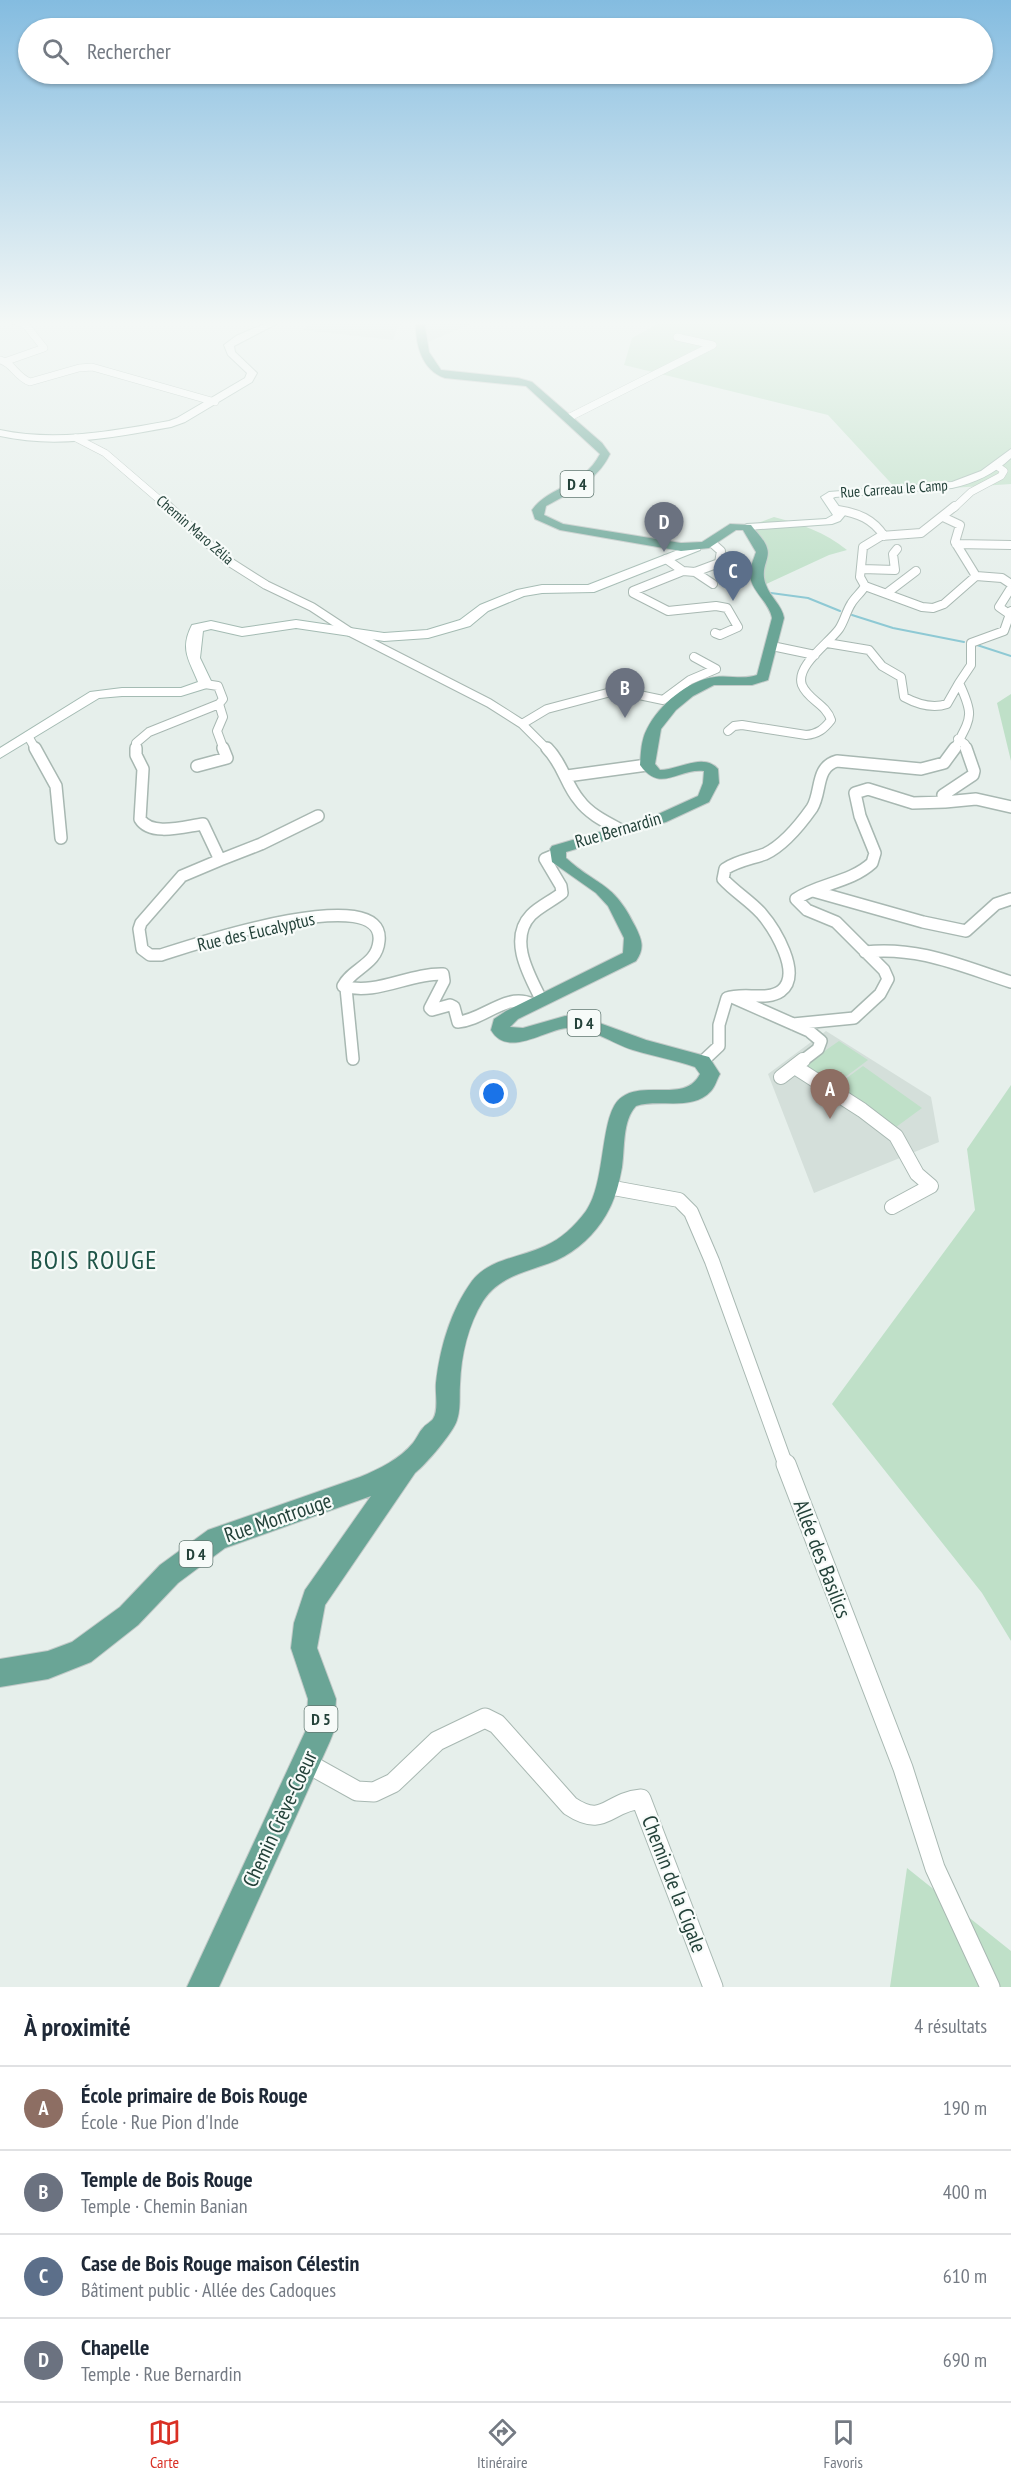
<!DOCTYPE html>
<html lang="fr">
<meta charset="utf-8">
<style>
body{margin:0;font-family:"PT Sans Narrow",sans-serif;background:#f2f2f3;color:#1f2937}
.you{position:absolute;left:494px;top:1094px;width:21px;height:21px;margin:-15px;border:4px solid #fff;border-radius:50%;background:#1a73e8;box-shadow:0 0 0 9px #1a73e833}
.badge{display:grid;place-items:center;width:39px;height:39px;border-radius:50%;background:#d93025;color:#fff;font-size:20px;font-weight:700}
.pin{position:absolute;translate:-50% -50px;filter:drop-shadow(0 2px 3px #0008)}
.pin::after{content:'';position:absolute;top:32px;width:21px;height:18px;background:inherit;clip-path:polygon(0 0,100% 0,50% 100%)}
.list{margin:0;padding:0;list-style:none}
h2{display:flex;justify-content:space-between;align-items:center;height:78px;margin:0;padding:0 24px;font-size:26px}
h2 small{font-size:20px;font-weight:400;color:#747a83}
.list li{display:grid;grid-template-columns:39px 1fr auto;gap:18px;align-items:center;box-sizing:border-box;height:84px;padding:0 24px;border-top:2px solid #e0e1e3}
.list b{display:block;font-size:22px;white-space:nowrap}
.list p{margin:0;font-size:20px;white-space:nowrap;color:#747a83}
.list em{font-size:20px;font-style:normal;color:#747a83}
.icon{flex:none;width:33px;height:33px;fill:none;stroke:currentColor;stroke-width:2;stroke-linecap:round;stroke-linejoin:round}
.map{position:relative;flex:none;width:1011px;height:1987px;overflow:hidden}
.search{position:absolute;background:#fff;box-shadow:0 2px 4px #0004;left:18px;right:18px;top:18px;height:66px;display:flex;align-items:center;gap:15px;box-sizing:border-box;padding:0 21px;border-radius:33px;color:#747a83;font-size:22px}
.sheet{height:414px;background:#fff}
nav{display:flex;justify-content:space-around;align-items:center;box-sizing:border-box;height:84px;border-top:2px solid #e0e1e3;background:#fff;font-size:16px;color:#747a83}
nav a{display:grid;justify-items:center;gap:3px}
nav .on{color:#d93025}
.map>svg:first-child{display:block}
.built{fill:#d4dfda}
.green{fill:#bfe0c8}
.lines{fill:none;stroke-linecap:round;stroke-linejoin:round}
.stream{stroke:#8ec9d4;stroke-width:2}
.street-far4-casing{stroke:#a8b8b2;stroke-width:8}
.street-far3-casing{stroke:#a8b8b2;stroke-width:10}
.street-far2-casing{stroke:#a8b8b2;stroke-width:14}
.street-far1-casing{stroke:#a8b8b2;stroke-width:16}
.street-casing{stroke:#a8b8b2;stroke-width:21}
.secondary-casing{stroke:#a4bbb3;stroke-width:2}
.primary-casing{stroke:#c2cac8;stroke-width:2}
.street-far4{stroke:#fff;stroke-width:7}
.street-far3{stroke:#fff;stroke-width:8}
.street-far2{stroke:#fff;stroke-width:11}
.street-far1{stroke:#fff;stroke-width:14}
.street{stroke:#fff;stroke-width:19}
.secondary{fill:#fff;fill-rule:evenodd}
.primary{fill:#6aa596;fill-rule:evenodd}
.labels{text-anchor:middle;stroke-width:4.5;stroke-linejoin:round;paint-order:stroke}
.far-street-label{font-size:15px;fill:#24423a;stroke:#f7fbf9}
.shield{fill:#f7fbf9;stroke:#637a73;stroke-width:1.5}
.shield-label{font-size:16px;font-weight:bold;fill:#24423a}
.street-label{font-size:18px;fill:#24423a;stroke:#f7fbf9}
.near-street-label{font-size:21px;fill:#24423a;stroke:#f7fbf9}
.near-quarter-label{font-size:26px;letter-spacing:1.5px;fill:#1f5548;stroke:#f7fbf9}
</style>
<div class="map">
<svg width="1011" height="1987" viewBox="0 0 1011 1987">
<rect width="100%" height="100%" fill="#e6efeb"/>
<path class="built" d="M314 320H406L397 329 393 340 303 330Z
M424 320H480L426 343 422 331Z
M826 1031 931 1097 939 1142 814 1193 768 1074Z"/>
<path class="green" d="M665 320H1011V484L922 490 901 494 828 415 624 365 632 338Z
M774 517C801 524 825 532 847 550L829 555 760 587 762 552 747 527Z
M1011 694V761L997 703Z
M839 1041 868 1060 832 1087 803 1066Z
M863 1066 922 1108 892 1130 833 1088Z
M1011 1085V1641L982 1593 832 1404 975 1210 967 1149Z
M907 1868 1011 1951V1987H890Z"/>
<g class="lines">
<path class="stream" d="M771 593 808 598 840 611
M852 615 893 628 964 642
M977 645 1011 656"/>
<g class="street-far4-casing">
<path id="street-far4" d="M0 360C13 363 16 377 30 382L79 368 92 367 215 402
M7 361 44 348 25 324 11 320
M568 418 713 345 677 337
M76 438 105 453 169 508
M954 508 971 492 1001 476 1004 471 997 466"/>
</g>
<g class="street-far3-casing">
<path id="street-far3" d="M168 506 225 559 266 585 312 607 350 632 489 703 522 724 548 750
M955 506 921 533 881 536 863 547 860 577 865 586 922 607 933 608 944 604 976 576 1002 578 1011 584
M838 510C858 513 873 519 884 536
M943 517 960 525 955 542 976 576
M956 544 1011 545
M666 559 683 571 633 591V593L668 611 716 606 727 608 738 627 720 635 715 633
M862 569 895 570 893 554 897 549
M683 571 695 572 719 563 721 551 711 542
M695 572 713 584
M887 593 916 571
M1009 614 999 607 1011 588
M827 643 869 650 882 666 901 677 904 697C917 704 932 709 947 704L959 683
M772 646 815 655
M219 704 223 717 217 731 224 750
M522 724 547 709 611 692 620 691 663 700 690 680 716 669 694 657
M728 731 734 726 742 725 806 735C818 734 824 729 831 720 826 704 808 700 802 685 795 666 829 643 839 629 844 622 846 612 851 604 855 597 861 593 865 586
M28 736 36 750
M958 739 965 744 967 750
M136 750V743L149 732 219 704 223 699 218 686 205 684
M954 750C971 717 975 717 959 683L971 665V643L1004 631 1011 611"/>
</g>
<g class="street-far2-casing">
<path id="street-far2" d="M35 748 56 786 61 838
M136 748V755L143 769 140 819C151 837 186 826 203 824L220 860 182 876 141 923 139 929 142 949 150 955H161C189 946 386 880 379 941 377 965 352 968 343 986 376 996 409 973 443 974L444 981 430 1008 432 1010 450 1005 454 1007 458 1022C484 1020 506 992 532 1004
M547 748C563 764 566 785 579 800 589 814 606 822 621 830
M197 766 227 758 223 748
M567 776 647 765
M945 802 976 799 1011 807
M220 860 261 844 318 816
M813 891 923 922 966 931 996 904 1011 899
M865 952C918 946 961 966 1011 982
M346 988 353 1059
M732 997 809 1031 821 1041 818 1049 801 1062
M541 999C529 975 508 939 531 915 540 906 552 901 562 893L561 886 545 859 557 854
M793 1024 854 1018 880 994 888 979 884 970 836 922 807 910 796 899C820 883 850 883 872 863L875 853 860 816 855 793 868 789 913 803 945 802 943 795 973 775 974 771 966 748
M702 1062 719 1046V1025L727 998C743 992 767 1001 781 991 803 974 774 928 761 913 749 900 735 892 723 879L725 869C737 861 751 859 765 854 784 845 800 825 812 808 822 792 815 767 837 761L921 769 944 763 955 748"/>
</g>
<g class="street-far1-casing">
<path id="street-far1" d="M795 1067 862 1110 896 1136 917 1174 931 1186 892 1207
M781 1077 803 1060
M608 1187 679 1200 691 1212 712 1261 786 1466"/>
</g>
<g class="street-casing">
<path id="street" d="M786 1464 903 1768 935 1868 990 1987
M305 1762 357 1791 374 1792 393 1783 437 1741 485 1718 497 1724 570 1806C605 1829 607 1802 641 1799L713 1987"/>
</g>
<g class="secondary-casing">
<path id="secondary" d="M273 320H284L234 346 235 352 257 373 252 382 185 422 171 427C114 437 58 449 0 436V430C57 442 112 431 169 421L177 418 245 378 247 373 228 355 224 345 236 336Z
M1011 449V458C994 474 975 483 952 488L835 497 833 498 845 515 840 521 832 524 747 530 741 527 747 524 826 519 833 515 821 497 829 492 952 482 981 471Z
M696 543 700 544V550L594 592 542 593 524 596 488 611 470 626 428 638 384 641 296 628 242 636 211 629 203 631 200 658 211 681 210 687 181 696H122L99 698 0 758V748L90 692 122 688H181L198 682C190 661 179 650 192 625L211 621 242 628 296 620 384 633 427 630 460 620 480 605 517 590 542 585H588Z"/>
</g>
<g class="primary-casing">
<path id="primary" d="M416 320H424L429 352 441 370 518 378 532 382 602 443 610 454C597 481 572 492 546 506L544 515 563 524 681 543 702 542 730 524 751 525C756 532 765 540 767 548 771 559 759 568 766 585 770 597 782 605 784 618L768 680 752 685H714L693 696 676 710 661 729 655 764 660 770C679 770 703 752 718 769L719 783 709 802 666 822 566 852V858C598 887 613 881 635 926 642 940 645 948 636 961L518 1019 510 1027 523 1028 565 1016 583 1017 646 1040 709 1057 720 1074C717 1079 715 1087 711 1091 692 1112 659 1098 636 1106 622 1121 625 1148 622 1167 619 1184 615 1200 606 1215 595 1234 577 1251 557 1260 529 1272 501 1274 483 1301 468 1325 461 1356 460 1384 459 1396 461 1408 457 1420 453 1433 426 1464 415 1473L325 1605 317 1648 336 1699 334 1731 330 1741 219 1987H187L306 1730 308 1699 291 1648 294 1623 305 1590 371 1496 225 1548 178 1583 138 1625 91 1662 48 1679 0 1687V1659L48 1651 72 1642 120 1607 160 1565 208 1530 360 1477C379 1469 400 1459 413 1443 417 1438 419 1432 423 1428 426 1424 431 1422 433 1419 439 1410 435 1393 436 1383 440 1347 451 1310 472 1281 490 1258 520 1258 545 1246 561 1239 575 1226 586 1211 607 1182 599 1112 622 1097 645 1080 686 1103 700 1074L695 1067C675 1060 653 1056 633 1050 611 1043 591 1027 568 1028 545 1029 508 1059 491 1030L494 1019 506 1011 623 953 624 938 608 906 596 893 552 862 550 849 552 846 654 816 698 796 703 783 704 771C678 768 661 794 640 765 641 753 641 740 647 729 659 705 688 680 715 677 729 675 744 680 757 675L772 618C769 601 748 589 750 571 751 565 754 558 756 552L743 530H736L709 548 681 551 560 530 535 519 532 510C549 486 583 487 600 454L526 386 445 378C421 370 415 343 416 320Z"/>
</g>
<use href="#street-far4" class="street-far4"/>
<use href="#street-far3" class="street-far3"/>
<use href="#street-far2" class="street-far2"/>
<use href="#street-far1" class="street-far1"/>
<use href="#street" class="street"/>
<use href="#secondary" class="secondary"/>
<use href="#primary" class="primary"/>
</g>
<linearGradient id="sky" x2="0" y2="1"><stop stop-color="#84bce0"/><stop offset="0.54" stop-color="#f4f8f6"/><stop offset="1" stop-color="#f4f8f6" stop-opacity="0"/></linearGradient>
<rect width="1011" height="598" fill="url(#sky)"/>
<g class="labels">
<g class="far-street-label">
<text transform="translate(894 489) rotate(-4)" y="5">Rue Carreau le Camp</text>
<text transform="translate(195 530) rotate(41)" y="5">Chemin Maro Zélia</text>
</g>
<g class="shield">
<rect x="560.5" y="471" width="33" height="26" rx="4.5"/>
<rect x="567.5" y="1010" width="33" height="26" rx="4.5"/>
<rect x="179.5" y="1541" width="33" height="26" rx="4.5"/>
<rect x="304.5" y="1706" width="33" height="26" rx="4.5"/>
</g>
<g class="shield-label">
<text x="577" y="490">D 4</text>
<text x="584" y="1029">D 4</text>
<text x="196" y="1560">D 4</text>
<text x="321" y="1725">D 5</text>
</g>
<g class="street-label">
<text transform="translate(618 830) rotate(-16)" y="6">Rue Bernardin</text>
<text transform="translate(256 932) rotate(-13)" y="6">Rue des Eucalyptus</text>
</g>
<g class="near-street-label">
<text transform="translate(278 1518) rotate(-19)" y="7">Rue Montrouge</text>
<text transform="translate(822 1559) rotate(69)" y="7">Allée des Basilics</text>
<text transform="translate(280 1819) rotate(-65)" y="7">Chemin Crève-Coeur</text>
<text transform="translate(674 1884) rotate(69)" y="7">Chemin de la Cigale</text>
</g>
<g class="near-quarter-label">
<text x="94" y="1269">BOIS ROUGE</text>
</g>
</g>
</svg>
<div class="you"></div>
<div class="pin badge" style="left:830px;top:1119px;background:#8d6e63">A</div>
<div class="pin badge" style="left:625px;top:718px;background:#6b7280">B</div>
<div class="pin badge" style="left:733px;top:601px;background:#5c6f8a">C</div>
<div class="pin badge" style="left:664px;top:552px;background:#6b7280">D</div>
<div class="search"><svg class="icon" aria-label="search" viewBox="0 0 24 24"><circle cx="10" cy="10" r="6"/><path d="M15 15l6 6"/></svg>Rechercher</div>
</div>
<section class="sheet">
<h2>À proximité<small>4 résultats</small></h2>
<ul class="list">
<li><span class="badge" style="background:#8d6e63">A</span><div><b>École primaire de Bois Rouge</b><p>École · Rue Pion d'Inde</p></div><em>190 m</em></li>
<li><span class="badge" style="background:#6b7280">B</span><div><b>Temple de Bois Rouge</b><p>Temple · Chemin Banian</p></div><em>400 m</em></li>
<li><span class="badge" style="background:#5c6f8a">C</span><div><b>Case de Bois Rouge maison Célestin</b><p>Bâtiment public · Allée des Cadoques</p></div><em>610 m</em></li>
<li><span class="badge" style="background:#6b7280">D</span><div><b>Chapelle</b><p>Temple · Rue Bernardin</p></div><em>690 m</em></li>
</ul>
</section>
<nav>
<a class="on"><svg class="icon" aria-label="map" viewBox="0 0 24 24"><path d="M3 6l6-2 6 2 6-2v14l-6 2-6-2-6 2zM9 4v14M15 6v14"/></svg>Carte</a>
<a><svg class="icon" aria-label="directions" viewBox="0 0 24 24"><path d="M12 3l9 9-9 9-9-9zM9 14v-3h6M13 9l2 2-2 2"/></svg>Itinéraire</a>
<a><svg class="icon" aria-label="saved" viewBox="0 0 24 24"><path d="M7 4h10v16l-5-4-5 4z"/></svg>Favoris</a>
</nav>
